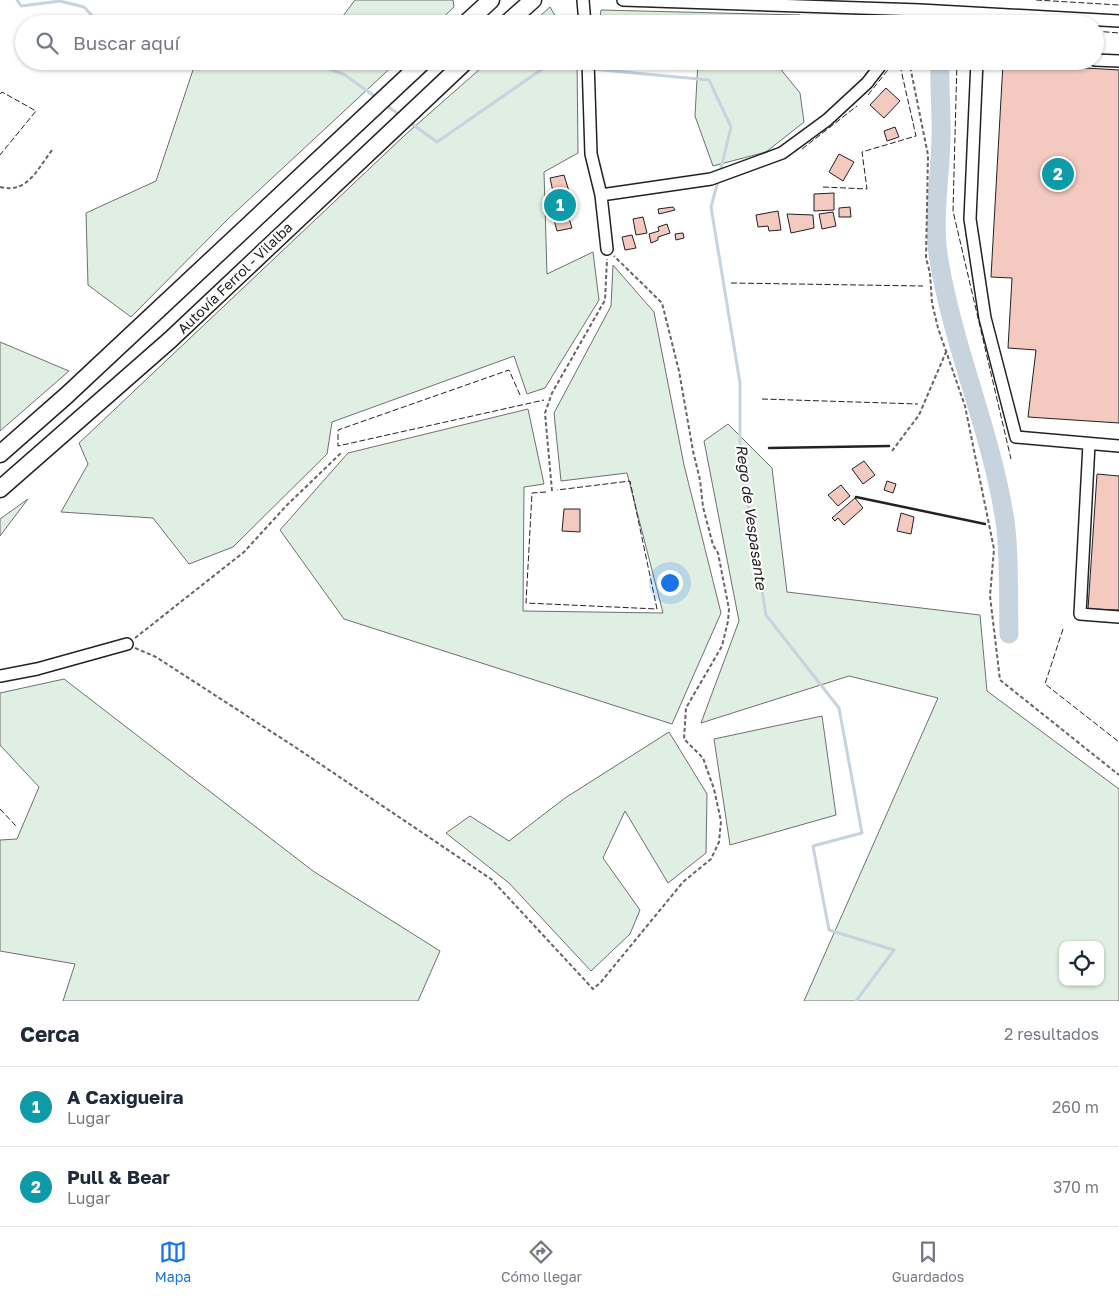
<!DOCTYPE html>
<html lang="es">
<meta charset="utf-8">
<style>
body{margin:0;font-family:"Golos Text",sans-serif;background:#f2f2f3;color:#1f2937}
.controls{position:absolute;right:15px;bottom:15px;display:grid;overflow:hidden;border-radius:10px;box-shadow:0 1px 4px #0004}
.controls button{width:45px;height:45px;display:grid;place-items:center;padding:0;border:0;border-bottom:1px solid #e0e1e3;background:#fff;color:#1f2937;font:25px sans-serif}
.you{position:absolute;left:669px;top:582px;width:18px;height:18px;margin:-12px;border:4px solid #fff;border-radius:50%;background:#1a73e8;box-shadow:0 0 0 8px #1a73e833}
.badge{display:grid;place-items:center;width:32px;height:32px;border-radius:50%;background:#1a73e8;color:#fff;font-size:16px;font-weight:700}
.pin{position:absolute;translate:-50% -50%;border:2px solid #fff;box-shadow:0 1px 5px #0006}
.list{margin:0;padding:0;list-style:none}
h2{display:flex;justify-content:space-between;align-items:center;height:65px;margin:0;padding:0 20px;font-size:21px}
h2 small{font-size:16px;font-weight:400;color:#747a83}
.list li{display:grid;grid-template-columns:32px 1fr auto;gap:15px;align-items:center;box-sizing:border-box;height:80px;padding:0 20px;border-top:1px solid #e0e1e3}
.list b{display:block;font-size:19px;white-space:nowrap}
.list p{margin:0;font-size:16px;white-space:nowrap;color:#747a83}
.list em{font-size:16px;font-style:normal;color:#747a83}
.icon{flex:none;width:28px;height:28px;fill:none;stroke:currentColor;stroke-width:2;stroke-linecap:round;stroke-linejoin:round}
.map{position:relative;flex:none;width:1119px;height:1001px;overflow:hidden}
.search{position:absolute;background:#fff;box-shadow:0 1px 4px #0004;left:15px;right:15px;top:15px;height:55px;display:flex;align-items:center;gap:12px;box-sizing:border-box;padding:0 18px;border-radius:28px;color:#747a83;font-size:19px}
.sheet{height:225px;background:#fff}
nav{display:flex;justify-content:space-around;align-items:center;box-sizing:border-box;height:70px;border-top:1px solid #e0e1e3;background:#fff;font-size:14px;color:#747a83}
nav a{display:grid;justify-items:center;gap:2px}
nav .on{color:#1a73e8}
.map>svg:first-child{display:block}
.green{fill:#e0efe3;stroke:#6f6f6f;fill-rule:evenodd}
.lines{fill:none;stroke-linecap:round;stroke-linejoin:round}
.stream{stroke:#c7d3dd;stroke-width:3}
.river{stroke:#c7d3dd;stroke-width:19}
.building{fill:#f3c9c0;stroke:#222}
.minor-casing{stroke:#222;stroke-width:14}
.highway-casing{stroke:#222;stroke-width:19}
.path{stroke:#646464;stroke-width:2;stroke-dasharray:4 2.5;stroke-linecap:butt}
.minor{stroke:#fff;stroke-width:11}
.highway{stroke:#fff;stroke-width:16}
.fence{stroke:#222;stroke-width:1;stroke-dasharray:6 2.5;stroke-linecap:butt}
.wall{stroke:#222;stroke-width:2.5}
.labels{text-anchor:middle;stroke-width:4;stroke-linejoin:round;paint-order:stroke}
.street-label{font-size:14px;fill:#222;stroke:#fff}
.water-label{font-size:15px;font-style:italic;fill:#222;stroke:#fff}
</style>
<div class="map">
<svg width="1119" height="1001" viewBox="0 0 1119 1001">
<rect width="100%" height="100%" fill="#fff"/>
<path class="green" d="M355 0H453L454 7 436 24H337Z
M550 7 560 24H531Z
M601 10 800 15 784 24H599Z
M196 61H398L228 219 131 317 88 285 86 213 156 181Z
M489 61H577L578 153 544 172 547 274 593 252 599 300 545 388 527 394 514 356 332 422 327 454 233 547 189 564 153 518 61 512 88 464 79 443 405 135Z
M698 61H774L800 93 804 122 766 152 713 166 695 116Z
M613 265 654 312 684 465 721 613 672 724 344 619 280 530 348 453 528 409 544 484 524 487 523 611 663 613 627 473 561 481 554 413 611 306Z
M0 342 69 371 0 431Z
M728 424 772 468 787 592 980 615 987 691 1119 789V1001H804L938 698 849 676 701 723 739 621 704 441ZM1063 945H1100V982H1063Z
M28 499 0 536V519Z
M64 679 313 871 440 951 418 1001H63L75 964 0 951V840L17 839 39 787 0 745V693Z
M822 716 836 815 730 845 714 739Z
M669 732 707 794 706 853 668 883 625 811 603 858 640 910 630 934 591 971 509 883 446 833 470 816 509 841 565 798Z"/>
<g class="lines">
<path class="stream" d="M17 0 21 6 60 1 84 7 100 24
M173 61 312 62 345 75 377 98
M547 61 548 65 586 69
M592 69 709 80 731 127 720 172
M386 105 401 116
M408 121 437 142 548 65
M718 181 711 207 740 383V457L766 615 839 708 862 833 813 846 829 930 894 950 856 1001"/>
<path class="river" d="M942 24V21
M940 61C939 88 942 114 941 140 940 177 933 217 938 254 952 345 991 430 1005 521 1010 554 1008 600 1009 634"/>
</g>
<path class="building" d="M1003 63 1119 70V423L1028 417 1036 350 1008 348 1012 278 991 277Z
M886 88 900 101 884 118 870 105Z
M895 127 899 137 887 141 884 131Z
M839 154 854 162 843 181 829 172Z
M564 175 572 201H569L572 208 566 209 572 228 557 231 549 202 555 201 550 178Z
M834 193V210L814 211V194Z
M673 207 675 210 659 214 658 209Z
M850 207 851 217H839V208Z
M778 211 781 230 769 231 768 226 758 227 756 215Z
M833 212 836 226 822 229 819 214Z
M787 214 813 215 814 228 791 233Z
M643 217 647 233 636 235 633 219Z
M667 224 670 233 658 237V240L651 243 649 234 659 231 658 227Z
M683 233 684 238 676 240 675 234Z
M632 235 636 248 625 250 622 237Z
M864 461 875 475 863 484 852 469Z
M1097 474 1119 476V610L1088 609Z
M887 481 896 484 893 493 884 490Z
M841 485 850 496 838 506 828 495Z
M855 498 863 508 844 525 838 518 835 521 832 518Z
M564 509H580V532L562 531Z
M901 513 914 517 911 534 897 531Z"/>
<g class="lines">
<g class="minor-casing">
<path id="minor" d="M583 0 585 24
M623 0 920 10 1119 21
M903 10 904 24
M1095 60 1119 61
M588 61 591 154 601 195 607 249
M977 61 970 219 985 318 1016 437 1119 446
M601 195 711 179 782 153 827 120 867 83 884 61
M1089 444 1080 614 1119 617
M0 676 37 669 127 644"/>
</g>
<g class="highway-casing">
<path id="highway" d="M465 24 491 0
M506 24 533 0
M0 454 67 395 424 61
M0 489 170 340 466 61"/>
</g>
<path class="path" d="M909 61 928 155 926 258 930 273 932 303 938 328 965 406 994 549 990 596 1000 680 1119 775
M0 187C28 194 37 169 53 149
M892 451 919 415 946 352
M552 491 545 413 552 393 605 300 607 259
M135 638 244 552 287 505 341 453
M135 648 156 657 295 747 491 879 593 989 601 982 683 882 711 859 719 842 721 821 714 789 703 758 684 739 686 708 722 646 728 621 729 609 718 553 713 545 703 507 700 480 693 451 679 371 662 303 614 256"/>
<use href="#minor" class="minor"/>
<use href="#highway" class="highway"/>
<path class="fence" d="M1036 0 1119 5
M958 24H984
M1095 31 1119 33
M957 61 953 211 1011 459
M0 94 2 92 36 111 0 155
M868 95 895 61
M802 149 857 106
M823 187 867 189 862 152 916 136 899 61
M731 283 923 286
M520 395 509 370 338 430V446L544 400
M762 399 918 404
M546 492 532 493 526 603 657 609 630 481 557 490
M1063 629 1045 684 1119 742
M0 809 16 826"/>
<path class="wall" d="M769 448 889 446
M856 497 985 524"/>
</g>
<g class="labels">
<g class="street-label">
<text transform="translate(235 278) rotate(-44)" y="5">Autovía Ferrol - Vilalba</text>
</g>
<g class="water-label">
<text transform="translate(751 517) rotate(82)" y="5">Rego de Vespasante</text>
</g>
</g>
</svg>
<div class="controls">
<button><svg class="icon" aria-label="locate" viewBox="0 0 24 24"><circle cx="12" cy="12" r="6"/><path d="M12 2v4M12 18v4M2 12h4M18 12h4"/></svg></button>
</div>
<div class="you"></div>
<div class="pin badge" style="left:560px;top:205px;background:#0f9aa8">1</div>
<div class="pin badge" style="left:1058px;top:174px;background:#0f9aa8">2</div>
<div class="search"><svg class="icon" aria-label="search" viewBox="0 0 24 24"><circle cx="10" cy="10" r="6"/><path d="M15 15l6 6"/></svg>Buscar aquí</div>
</div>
<section class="sheet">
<h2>Cerca<small>2 resultados</small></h2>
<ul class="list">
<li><span class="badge" style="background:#0f9aa8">1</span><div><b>A Caxigueira</b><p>Lugar</p></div><em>260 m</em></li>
<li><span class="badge" style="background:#0f9aa8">2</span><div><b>Pull &amp; Bear</b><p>Lugar</p></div><em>370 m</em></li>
</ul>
</section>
<nav>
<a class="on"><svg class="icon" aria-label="map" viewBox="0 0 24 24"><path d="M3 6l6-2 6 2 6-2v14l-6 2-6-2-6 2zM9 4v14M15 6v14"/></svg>Mapa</a>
<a><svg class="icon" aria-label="directions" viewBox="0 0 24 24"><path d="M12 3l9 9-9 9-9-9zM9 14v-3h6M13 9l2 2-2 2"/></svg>Cómo llegar</a>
<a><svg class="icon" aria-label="saved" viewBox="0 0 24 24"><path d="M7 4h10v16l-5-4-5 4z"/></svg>Guardados</a>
</nav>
